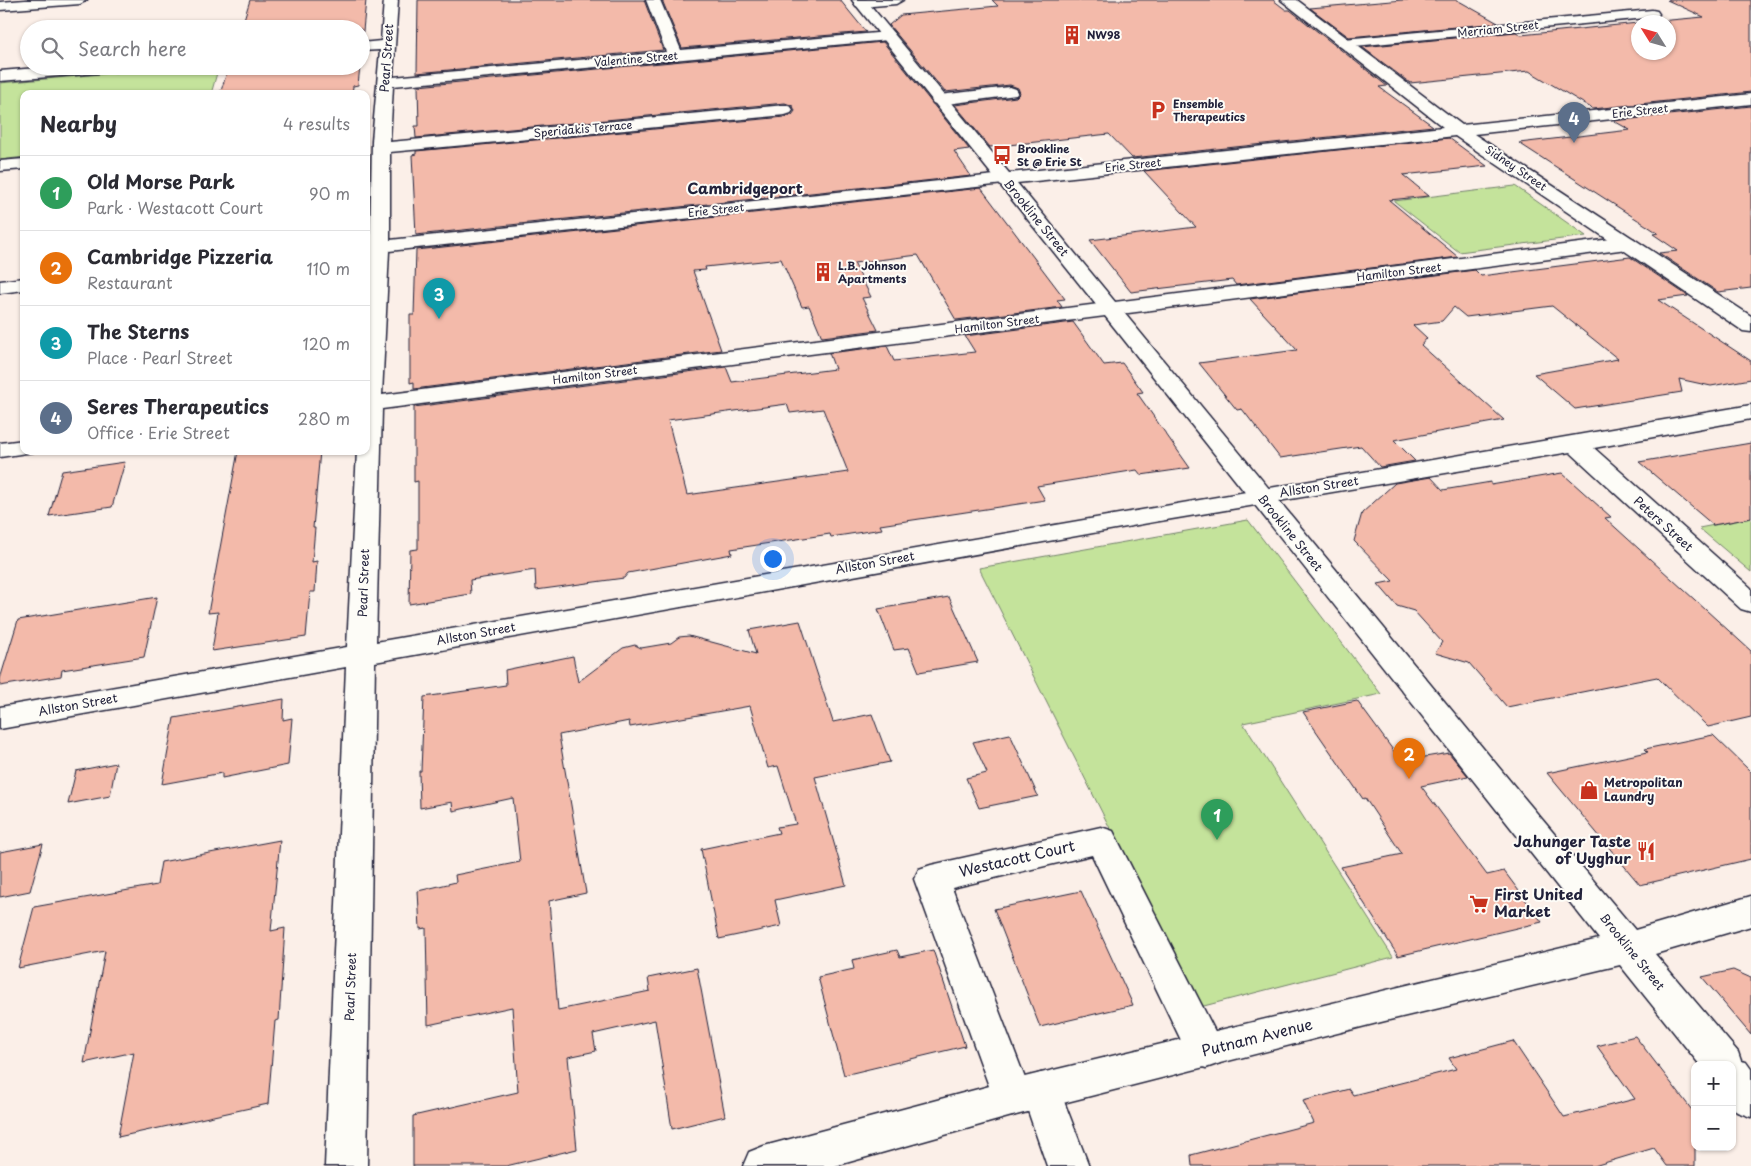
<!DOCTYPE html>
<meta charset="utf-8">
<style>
body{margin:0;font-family:"Playpen Sans",sans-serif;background:#f2f2f3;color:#2b2b33}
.controls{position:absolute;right:15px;bottom:15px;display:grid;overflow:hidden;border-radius:10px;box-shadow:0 1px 4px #0004}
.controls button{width:45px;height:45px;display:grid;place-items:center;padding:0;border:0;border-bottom:1px solid #e1e1e2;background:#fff;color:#2b2b33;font:25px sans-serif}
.compass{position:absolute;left:1631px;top:15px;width:45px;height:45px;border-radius:50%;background:#fff;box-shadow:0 1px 4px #0004;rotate:307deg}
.you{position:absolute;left:772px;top:558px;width:18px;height:18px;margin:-12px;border:4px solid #fff;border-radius:50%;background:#1a73e8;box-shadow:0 0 0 8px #1a73e833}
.badge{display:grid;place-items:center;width:32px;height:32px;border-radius:50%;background:#7c3aed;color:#fff;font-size:16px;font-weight:700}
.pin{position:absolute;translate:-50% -41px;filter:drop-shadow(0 1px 2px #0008)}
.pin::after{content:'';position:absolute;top:26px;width:18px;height:15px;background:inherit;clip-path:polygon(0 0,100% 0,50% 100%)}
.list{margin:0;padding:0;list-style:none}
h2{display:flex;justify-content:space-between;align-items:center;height:65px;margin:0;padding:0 20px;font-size:21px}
h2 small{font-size:16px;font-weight:400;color:#7c7c81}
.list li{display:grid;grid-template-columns:32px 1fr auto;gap:15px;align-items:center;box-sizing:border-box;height:75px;padding:0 20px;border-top:1px solid #e1e1e2}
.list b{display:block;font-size:19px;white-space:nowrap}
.list p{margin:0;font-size:16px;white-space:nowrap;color:#7c7c81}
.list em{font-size:16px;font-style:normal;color:#7c7c81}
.icon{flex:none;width:28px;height:28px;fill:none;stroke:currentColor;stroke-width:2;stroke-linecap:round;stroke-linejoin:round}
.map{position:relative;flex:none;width:1751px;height:1166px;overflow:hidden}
.search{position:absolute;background:#fff;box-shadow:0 1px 4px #0004;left:20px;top:20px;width:350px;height:55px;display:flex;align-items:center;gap:12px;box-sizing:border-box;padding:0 18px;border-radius:28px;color:#7c7c81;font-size:19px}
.panel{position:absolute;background:#fff;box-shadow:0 1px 4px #0004;left:20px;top:90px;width:350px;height:365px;border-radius:10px}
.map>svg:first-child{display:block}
.green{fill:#c4e39b;stroke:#73826b}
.building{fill:#f3baaa;stroke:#22223b;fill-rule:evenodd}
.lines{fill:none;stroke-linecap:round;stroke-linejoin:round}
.minor-casing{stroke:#22223b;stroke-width:3}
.major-casing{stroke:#22223b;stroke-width:3}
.minor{fill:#fdfcf7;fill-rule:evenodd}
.major{fill:#fdfcf7;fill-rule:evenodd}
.labels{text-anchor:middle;stroke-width:4;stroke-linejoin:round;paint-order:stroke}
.far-street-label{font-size:11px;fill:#22223b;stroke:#fdfcf7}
.far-poi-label{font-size:11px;font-weight:bold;fill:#22223b;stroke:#fdfcf7;text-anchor:start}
.street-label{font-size:12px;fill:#22223b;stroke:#fdfcf7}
.poi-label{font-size:12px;font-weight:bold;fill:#22223b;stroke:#fdfcf7;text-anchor:start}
.far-district-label{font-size:15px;font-weight:bold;fill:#22223b;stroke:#fdfcf7}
.near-poi-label{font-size:15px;font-weight:bold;fill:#22223b;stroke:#fdfcf7;text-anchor:end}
.near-street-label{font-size:15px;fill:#22223b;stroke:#fdfcf7}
</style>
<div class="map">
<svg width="1751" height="1166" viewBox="0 0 1751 1166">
<rect width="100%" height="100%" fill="#fbefe8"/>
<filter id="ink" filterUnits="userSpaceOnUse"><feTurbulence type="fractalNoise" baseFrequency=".02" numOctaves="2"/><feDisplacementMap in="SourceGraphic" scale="10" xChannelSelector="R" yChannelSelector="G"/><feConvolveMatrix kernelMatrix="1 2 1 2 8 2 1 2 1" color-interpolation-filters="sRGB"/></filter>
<g filter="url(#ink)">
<path class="green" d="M192 66H219L211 94H24V157L0 160V83Z
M1515 186 1586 236 1459 252 1394 201Z
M1751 518V572L1699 528Z
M1248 520 1381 694 1243 723 1393 957 1200 1007 979 568Z"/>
<path class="building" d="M250 0H366L362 41 361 29H241Z
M418 0H644L663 50 417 73Z
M662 0H840L866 32 682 48Z
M992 0H1273L1286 10H1290L1387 86 1379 87 1433 126 1132 158 1109 134 990 147 955 105 1016 97 1020 93 1018 88 1010 85 945 92 889 25 901 15 998 6Z
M1403 0H1457L1498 23 1349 37 1310 8Z
M1667 0H1751V92L1593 109 1529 71 1410 83 1362 47 1516 32 1521 35 1638 23V52H1668V22H1648L1704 17Z
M883 42 969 149 954 151 971 176 416 235 412 155 416 154V151L785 117 792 115 795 111 793 106 785 103 416 138 415 126H419L418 86Z
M229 66H360L358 85 353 86 352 94H220Z
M1751 106V288L1718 292 1659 253 1678 251 1653 234 1658 233 1519 143 1630 130 1614 121Z
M1449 138 1487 166 1403 175 1429 196 1389 200 1458 257 1236 285 1232 280 1131 292 1090 240 1196 227 1144 171Z
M981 188 1065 299 1057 300 1062 307 956 320 918 255 854 263 871 297 862 298 878 330 822 337 809 306 802 307 781 259 705 267 706 270 693 271 721 350 414 389V382L410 383V315H414L416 250Z
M1630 257 1688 296 1658 300 1751 361V379L1711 386 1679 379 1682 392 1575 409 1534 374 1618 359 1552 306 1466 317 1454 307 1442 321 1413 325 1427 338 1421 345 1504 420 1394 440 1415 461 1380 467 1361 446 1280 458 1242 409 1237 410 1199 363 1297 350 1250 299 1475 270 1481 276Z
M1073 322 1104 365 1122 363 1143 392 1137 393 1190 468 1141 475 1137 470 1037 486 1045 500 880 525 882 529 831 537 830 534 731 549 732 554 628 573 624 578 536 590 535 570 470 580 471 594 409 604 410 550 418 549V481L414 482V407L726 367 732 382 835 369 829 353 887 346 894 361 975 352 965 336ZM787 404 790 413 823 409 848 472 687 495 668 420Z
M1751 443V518L1713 525 1639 462Z
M238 451H320L313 528H315L312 562 317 561 315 592H310L306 637 212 651 218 612 208 613Z
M125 462 112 507 49 516 62 471Z
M1562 473 1611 517 1605 518 1751 651V717L1708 727 1657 677 1507 707 1469 663 1435 653 1442 642 1414 611 1397 606 1378 584 1393 581 1354 541 1362 513 1395 483 1431 477 1443 490 1491 482V485Z
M157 597 144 657 62 670 61 676 0 686V679L18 620Z
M949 597 978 662 919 672 909 648 894 650 878 609Z
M800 621 833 722 872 714 890 762 815 777 846 885 775 900 781 926 719 939 701 849 779 833 777 827 796 824 778 766 768 768 750 706 630 727 629 721 559 735 586 893 549 901 558 1010 650 991 648 978 697 968 725 1116 672 1129 655 1020 593 1034 596 1051 568 1057 577 1149 506 1166H413V1116L518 1092 512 1007 428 1025 426 928 420 929 418 891 456 882 455 875 520 862 513 798 453 811 452 802 420 808 419 771H421L424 697 506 685 505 670 573 656 578 682 623 648 635 645 641 648 671 643 679 637 689 636 756 654 749 630Z
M284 699 283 720 292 718 288 765 222 778V773L162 784 174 718Z
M1357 701 1401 761 1449 753 1468 776 1421 786 1487 875 1504 871 1542 922 1398 956 1341 867 1402 854 1365 798 1363 799 1303 712Z
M1010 734 1038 796 979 808 966 778 987 773 973 742Z
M1713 735 1751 772V859L1640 885 1547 773 1648 752 1645 749Z
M116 763 110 796 68 804 76 771Z
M280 840 271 931 285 928 279 1020 275 1021 268 1104 118 1137 134 1052 84 1063 105 951 18 968 34 907 157 885 161 862Z
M43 844 30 891 0 897V852Z
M1081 891 1133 1005 1040 1027 994 909Z
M897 950 900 957 933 950 965 1046 844 1075 818 977 854 969 852 960Z
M1733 970 1751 978V1035L1702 977Z
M1635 1036 1695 1114V1166H1667L1654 1148 1594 1166H1192L1191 1155 1314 1123 1303 1101 1349 1089 1353 1095 1456 1069 1449 1058 1513 1041 1564 1117 1635 1099 1597 1046Z"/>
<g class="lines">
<g class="minor-casing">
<path id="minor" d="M25 0H87L80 4 0 10V2Z
M384 0H398L393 77 666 52 646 0H660L681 50 888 32 893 33 895 36 893 39 888 40 393 86 390 142 785 105 791 107 793 110 791 113 785 115 390 152V240L1004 174 1010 175 1013 179 1010 183 1004 184 389 251 382 395 1627 237 1634 239 1637 243 1634 247 1627 249 382 409 376 642 1751 405V419L1594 448 1751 588V612L1741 609 1570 452 1154 522 375 662 367 1166H325L346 667 0 729V707L347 647 357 451H366V293L370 253 366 254V242H370L372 141 380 50 361 51V43L381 41Z
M856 0H903L896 4 861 7 856 6 854 3Z
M1652 10 1657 11 1659 14 1657 17 1344 47 1339 46 1337 43 1339 40 1344 39Z
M62 66H127L125 69 120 71 0 81V71Z
M1010 87 1016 89 1018 92 1016 95 939 105 933 103 931 100 933 97 939 95Z
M24 159V169L0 171V161Z
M24 278V290L0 293V281Z
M24 440V451L33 452 0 457V443Z
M1101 827 1113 831 1225 1051 1220 1063 1206 1068 1192 1063 1092 855 952 888 1026 1081 1027 1078 1041 1073 1055 1078 1089 1166H1047L1027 1108 1026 1111 1012 1116 998 1111 914 879 919 869 931 865Z"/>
</g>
<g class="major-casing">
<path id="major" d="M852 0H866L1009 173 1443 127 1281 0H1297L1462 125 1751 94V104L1474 134 1751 316V332L1743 331 1455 136 1017 183 1520 793 1635 930 1751 896V926L1655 954 1738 1052 1741 1061 1746 1062 1751 1069V1117L1737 1112 1732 1106V1065H1700L1620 965 1385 1021 1012 1116 835 1166H743L749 1152 764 1146 1012 1080 1599 939 1117 331Z"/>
</g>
<use href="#minor" class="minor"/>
<use href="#major" class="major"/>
</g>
</g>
<defs>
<g id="building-bare" transform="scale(1.5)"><path d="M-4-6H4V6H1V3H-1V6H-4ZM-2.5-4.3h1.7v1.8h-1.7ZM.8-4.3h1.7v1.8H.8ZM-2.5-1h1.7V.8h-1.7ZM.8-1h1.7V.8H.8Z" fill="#c8321e" stroke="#fdfcf7" stroke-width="2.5" paint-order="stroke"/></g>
<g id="parking-bare" transform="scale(1.5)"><path d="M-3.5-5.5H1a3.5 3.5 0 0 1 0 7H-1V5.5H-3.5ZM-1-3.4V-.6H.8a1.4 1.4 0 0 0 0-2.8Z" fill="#c8321e" stroke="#fdfcf7" stroke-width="2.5" paint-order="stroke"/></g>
<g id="bus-bare" transform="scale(1.5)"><path d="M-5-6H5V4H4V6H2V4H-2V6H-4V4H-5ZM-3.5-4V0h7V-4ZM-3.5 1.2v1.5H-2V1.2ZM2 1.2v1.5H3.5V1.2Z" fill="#c8321e" stroke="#fdfcf7" stroke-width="2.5" paint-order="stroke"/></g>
<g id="shop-bare" transform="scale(1.5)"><path d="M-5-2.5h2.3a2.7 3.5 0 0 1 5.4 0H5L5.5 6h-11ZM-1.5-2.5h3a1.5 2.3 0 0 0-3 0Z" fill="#c8321e" stroke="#fdfcf7" stroke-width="2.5" paint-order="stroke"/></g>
<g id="restaurant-bare" transform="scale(1.5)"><path d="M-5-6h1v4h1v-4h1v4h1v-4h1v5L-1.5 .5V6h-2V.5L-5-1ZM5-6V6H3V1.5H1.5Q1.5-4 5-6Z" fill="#c8321e" stroke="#fdfcf7" stroke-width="2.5" paint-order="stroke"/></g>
<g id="supermarket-bare" transform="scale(1.5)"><path d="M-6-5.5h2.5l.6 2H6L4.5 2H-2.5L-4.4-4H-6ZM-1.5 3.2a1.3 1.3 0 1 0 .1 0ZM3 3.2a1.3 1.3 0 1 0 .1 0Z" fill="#c8321e" stroke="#fdfcf7" stroke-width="2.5" paint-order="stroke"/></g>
</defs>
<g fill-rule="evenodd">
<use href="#building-bare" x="1072" y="35"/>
<use href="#parking-bare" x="1158" y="110"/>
<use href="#bus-bare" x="1002" y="155"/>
<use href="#building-bare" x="823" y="272"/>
<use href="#shop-bare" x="1589" y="790"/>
<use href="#restaurant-bare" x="1646" y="851"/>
<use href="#supermarket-bare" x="1479" y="904"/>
</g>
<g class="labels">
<g class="far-street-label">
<text transform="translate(1498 29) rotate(-6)" y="4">Merriam Street</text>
<text transform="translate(636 59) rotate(-5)" y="4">Valentine Street</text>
<text transform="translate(1640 111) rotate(-6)" y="4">Erie Street</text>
<text transform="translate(583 129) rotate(-5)" y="4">Speridakis Terrace</text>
<text transform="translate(1133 165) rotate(-6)" y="4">Erie Street</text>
<text transform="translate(1516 168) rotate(34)" y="4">Sidney Street</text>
<text transform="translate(716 210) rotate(-6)" y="4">Erie Street</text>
<text transform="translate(1399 272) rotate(-7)" y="4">Hamilton Street</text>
<text transform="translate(997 324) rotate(-7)" y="4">Hamilton Street</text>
<text transform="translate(595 375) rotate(-7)" y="4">Hamilton Street</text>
</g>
<g class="far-poi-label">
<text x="1087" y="39">NW98</text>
<text x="1173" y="108">Ensemble<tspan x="1173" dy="13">Therapeutics</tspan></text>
<text x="1017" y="153">Brookline<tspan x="1017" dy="13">St @ Erie St</tspan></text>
<text x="838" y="270">L.B. Johnson<tspan x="838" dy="13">Apartments</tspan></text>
</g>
<g class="street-label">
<text transform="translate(387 58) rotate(-86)" y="4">Pearl Street</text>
<text transform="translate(1036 218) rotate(51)" y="4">Brookline Street</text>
<text transform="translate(1319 487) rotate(-9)" y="4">Allston Street</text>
<text transform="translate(1663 524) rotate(42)" y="4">Peters Street</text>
<text transform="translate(1290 533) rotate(51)" y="4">Brookline Street</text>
<text transform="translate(875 563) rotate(-10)" y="4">Allston Street</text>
<text transform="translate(364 583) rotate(-88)" y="4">Pearl Street</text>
<text transform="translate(476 634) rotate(-10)" y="4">Allston Street</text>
<text transform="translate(78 705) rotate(-10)" y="4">Allston Street</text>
<text transform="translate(1632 952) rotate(51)" y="4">Brookline Street</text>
<text transform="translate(351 987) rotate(-88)" y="4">Pearl Street</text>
</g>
<g class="poi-label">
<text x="1604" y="787">Metropolitan<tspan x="1604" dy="14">Laundry</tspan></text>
</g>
<g class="far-district-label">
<text x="745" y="194">Cambridgeport</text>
</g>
<g class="near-poi-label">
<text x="1631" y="847">Jahunger Taste<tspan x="1631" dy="17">of Uyghur</tspan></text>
<text x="1494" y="900" text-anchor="start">First United<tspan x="1494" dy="17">Market</tspan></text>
</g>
<g class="near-street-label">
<text transform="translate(1017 859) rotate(-13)" y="5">Westacott Court</text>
<text transform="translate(1257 1038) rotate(-14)" y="5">Putnam Avenue</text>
</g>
</g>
</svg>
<div class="controls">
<button>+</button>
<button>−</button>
</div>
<svg class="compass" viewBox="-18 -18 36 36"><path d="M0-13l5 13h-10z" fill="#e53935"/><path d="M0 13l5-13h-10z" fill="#7c7c81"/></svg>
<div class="you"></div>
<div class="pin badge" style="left:1217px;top:840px;background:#2e9e5b">1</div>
<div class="pin badge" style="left:1409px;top:779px;background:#e8710a">2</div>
<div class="pin badge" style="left:439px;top:319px;background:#0f9aa8">3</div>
<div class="pin badge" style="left:1574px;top:143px;background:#5c6f8a">4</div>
<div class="search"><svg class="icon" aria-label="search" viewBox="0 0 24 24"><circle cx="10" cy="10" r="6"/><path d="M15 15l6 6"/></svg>Search here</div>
<section class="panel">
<h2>Nearby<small>4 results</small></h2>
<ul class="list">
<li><span class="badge" style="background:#2e9e5b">1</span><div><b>Old Morse Park</b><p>Park · Westacott Court</p></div><em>90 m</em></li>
<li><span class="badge" style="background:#e8710a">2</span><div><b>Cambridge Pizzeria</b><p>Restaurant</p></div><em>110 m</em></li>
<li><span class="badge" style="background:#0f9aa8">3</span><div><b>The Sterns</b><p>Place · Pearl Street</p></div><em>120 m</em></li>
<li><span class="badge" style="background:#5c6f8a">4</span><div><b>Seres Therapeutics</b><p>Office · Erie Street</p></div><em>280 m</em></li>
</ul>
</section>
</div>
